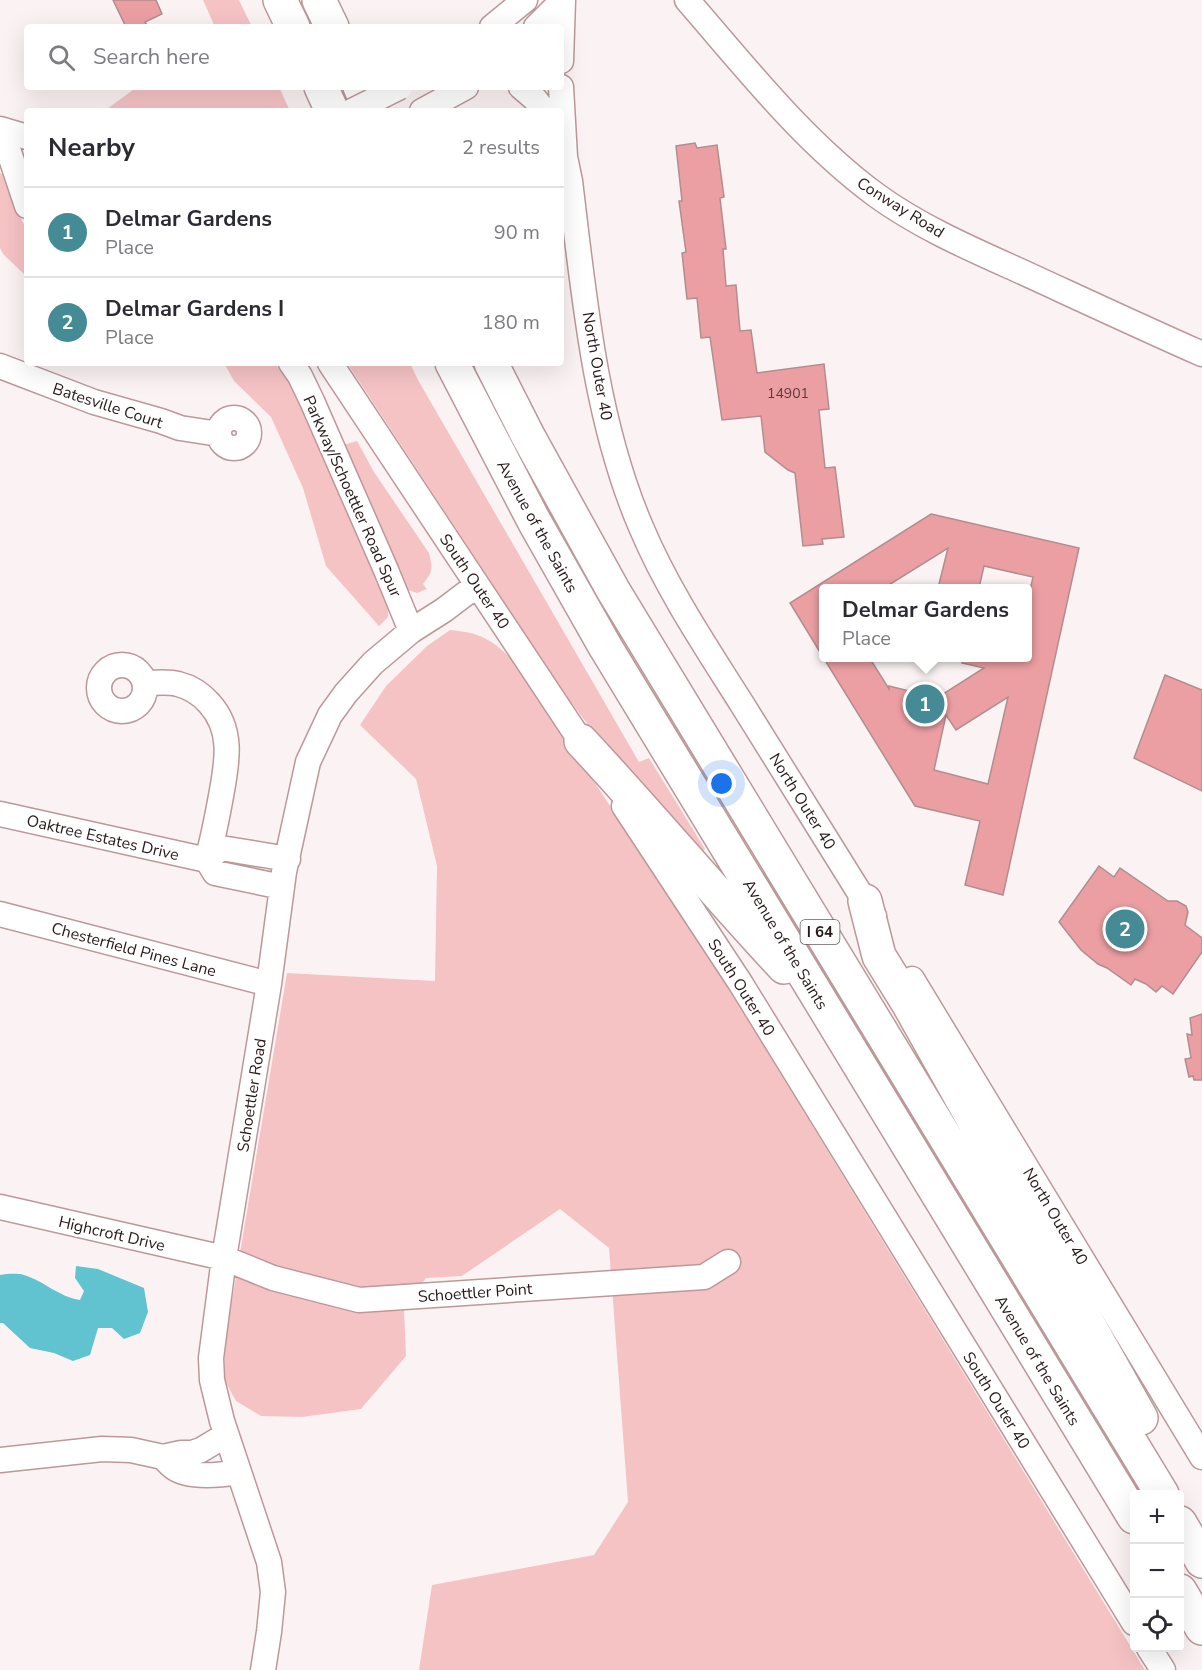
<!DOCTYPE html>
<meta charset="utf-8">
<style>
body{margin:0;font-family:"Nunito Sans",sans-serif;background:#f2f2f3;color:#2b2b33}
.controls{position:absolute;right:18px;bottom:18px;display:grid;overflow:hidden;border-radius:6px;box-shadow:0 6px 24px #0002}
.controls button{width:54px;height:54px;display:grid;place-items:center;padding:0;border:0;border-bottom:2px solid #e1e1e2;background:#fff;color:#2b2b33;font:30px sans-serif}
.you{position:absolute;left:722px;top:784px;width:21px;height:21px;margin:-15px;border:4px solid #fff;border-radius:50%;background:#1a73e8;box-shadow:0 0 0 9px #1a73e833}
.badge{display:grid;place-items:center;width:39px;height:39px;border-radius:50%;background:#458b95;color:#fff;font-size:20px;font-weight:700}
.pin{position:absolute;translate:-50% -50%;border:3px solid #fff;box-shadow:0 2px 6px #0006}
.popup{position:absolute;left:819px;top:584px;width:213px;height:78px;box-sizing:border-box;display:grid;place-content:center;border-radius:6px;background:#fff;filter:drop-shadow(0 2px 4px #0005);font-size:20px;white-space:nowrap;color:#7c7c81}
.popup b{font-size:22px;color:#2b2b33}
.popup::after{content:'';position:absolute;left:50%;top:100%;margin-left:-12px;border:12px solid transparent;border-top-color:#fff}
.list{margin:0;padding:0;list-style:none}
h2{display:flex;justify-content:space-between;align-items:center;height:78px;margin:0;padding:0 24px;font-size:26px}
h2 small{font-size:20px;font-weight:400;color:#7c7c81}
.list li{display:grid;grid-template-columns:39px 1fr auto;gap:18px;align-items:center;box-sizing:border-box;height:90px;padding:0 24px;border-top:2px solid #e1e1e2}
.list b{display:block;font-size:22px;white-space:nowrap}
.list p{margin:0;font-size:20px;white-space:nowrap;color:#7c7c81}
.list em{font-size:20px;font-style:normal;color:#7c7c81}
.icon{flex:none;width:33px;height:33px;fill:none;stroke:currentColor;stroke-width:2;stroke-linecap:round;stroke-linejoin:round}
.map{position:relative;flex:none;width:1202px;height:1670px;overflow:hidden}
.search{position:absolute;background:#fff;box-shadow:0 6px 24px #0002;left:24px;top:24px;width:540px;height:66px;display:flex;align-items:center;gap:15px;box-sizing:border-box;padding:0 21px;border-radius:6px;color:#7c7c81;font-size:22px}
.panel{position:absolute;background:#fff;box-shadow:0 6px 24px #0002;left:24px;top:108px;width:540px;height:258px;border-radius:6px}
.map>svg:first-child{display:block}
.green{fill:#f6c3c5}
.water{fill:#61c2d0}
.building{fill:#ec9fa3;stroke:#b18d8f;stroke-width:1.5;fill-rule:evenodd}
.lines{fill:none;stroke-linecap:round;stroke-linejoin:round}
.minor-casing{stroke:#bc989a;stroke-width:27}
.highway-casing{stroke:#bc989a;stroke-width:36}
.minor{stroke:#fff;stroke-width:24}
.highway{stroke:#fff;stroke-width:33}
.minor-bridge-casing{stroke:#bc989a;stroke-width:27;stroke-linecap:butt}
.minor-bridge{stroke:#fff;stroke-width:24}
.labels{text-anchor:middle;stroke-width:5;stroke-linejoin:round;paint-order:stroke}
.number-label{font-size:14px;fill:#583a3c}
.shield{fill:#fff;stroke:#685e5f;stroke-width:1.5}
.shield-label{font-size:15px;font-weight:bold;fill:#27191a}
.street-label{font-size:16px;fill:#27191a;stroke:#fff}
</style>
<div class="map">
<svg width="1202" height="1670" viewBox="0 0 1202 1670">
<rect width="100%" height="100%" fill="#fbf3f3"/>
<path class="green" d="M203 0H239L252 27H215Z
M137 87H279L290 111H104Z
M0 173 8 177 14 183 22 221 27 229V277L3 254 0 248Z
M224 363H275L311 416 388 605V617L379 626 326 566 303 488 271 417 234 381Z
M347 363H410L418 380 639 762 649 758 705 849 697 857 610 754 567 697Z
M357 441 374 472 429 553C433 569 433 571 423 584L427 589 417 593 408 590 402 584 343 445Z
M450 630C483 633 492 640 516 663L701 944 1145 1670H419L432 1585 594 1555 628 1502 609 1248 560 1209 462 1276 426 1278 404 1309 406 1356 361 1409 302 1417 261 1416 236 1401 225 1381 224 1348 287 973 435 981 437 866 416 779 360 725 386 686 427 646Z"/>
<path class="water" d="M76 1266 98 1269 144 1288 148 1312 140 1333 124 1339 112 1328H98L90 1355 73 1361 54 1353 30 1348 3 1323H0V1275C7 1274 17 1273 24 1275 44 1281 59 1297 80 1300L84 1291 75 1278Z"/>
<path class="building" d="M113 0H156L162 14 145 22 148 27H126Z
M695 143 697 148 717 145 724 197 720 198 726 249H723L726 286 736 285 740 331 751 330 757 373 824 364 829 409 819 410 825 468 835 467 844 537 822 539 823 544 803 546 795 473 788 470 765 452 761 416 722 420 710 337 701 338 697 298 687 299 682 253 686 252 679 201H682L676 146Z
M931 514 1079 548 1003 895 965 885 980 821 915 806 823 657H869L889 689V686L937 698 984 668 962 663 963 657H1027V604L1033 577 984 566 979 588H938L948 548 884 588H823V657L790 603ZM1008 697 988 784 934 770 946 715 956 730Z
M1165 675 1202 690V791L1134 758Z
M1099 866 1114 877 1120 868 1168 901H1177L1186 906 1188 912 1185 925 1202 938V952L1173 994 1162 986 1156 992 1146 984 1135 979 1131 985 1107 968 1098 964 1081 950 1059 922Z
M1202 1014V1080H1194L1193 1076 1189 1077 1185 1059 1191 1058 1187 1034 1192 1035 1190 1018Z"/>
<g class="lines">
<g class="minor-casing">
<path id="minor" d="M687 0C746 68 803 141 876 195 920 227 971 249 1020 271 1081 299 1141 327 1202 354
M492 27 525 0
M536 27 563 0
M561 61 563 0
M521 87 535 99 544 111
M561 87 565 157 570 181C584 296 595 420 641 527 667 589 706 647 742 704 786 775 830 845 874 916
M422 111 466 87
M0 129 27 137
M0 134 5 140 27 206
M291 363 300 376 312 401 386 570 411 631
M330 363 590 755
M0 366 94 402 161 421 180 428 219 434
M219 433a15 15 0 1 1 30 0a15 15 0 1 1-30 0Z
M99 688a23 23 0 1 1 46 0a23 23 0 1 1-46 0Z
M145 683C156 683 168 681 178 684 190 687 201 694 209 703 234 730 227 763 221 796 217 818 213 839 207 860
M624 806 741 984 1134 1623
M0 814 207 860 215 873 282 887
M207 860 221 848 288 859
M0 914 269 984
M912 979 1202 1457
M0 1207 224 1258 273 1278 359 1300 704 1277 728 1262
M163 1457C166 1460 169 1464 173 1467 188 1479 221 1475 239 1472
M0 1460 102 1449 131 1450 163 1457 181 1453H192L201 1450 226 1435
M1149 1648 1163 1670
M263 1670 269 1632 273 1592 269 1562 222 1421 212 1380 211 1358 224 1258 269 984 284 872 308 762 330 715 346 693 373 663 411 631 444 610 477 585"/>
</g>
<g class="highway-casing">
<path id="highway" d="M280 0 293 27
M319 0 332 27
M321 87 332 111
M360 87 371 111
M452 363 534 521 606 648 1134 1517
M491 363 528 436 613 590 1162 1494
M581 741C650 815 715 893 784 967
M865 901 879 956 908 1003 1141 1418
M1180 1523 1202 1561
M1180 1591 1202 1628"/>
</g>
<use href="#minor" class="minor"/>
<use href="#highway" class="highway"/>
<g class="minor-bridge-casing">
<path id="minor-bridge" d="M352 111 400 87"/>
</g>
<use href="#minor-bridge" class="minor-bridge"/>
</g>
<g class="labels">
<g class="number-label">
<text x="788" y="398">14901</text>
</g>
<rect class="shield" x="800.5" y="920" width="39" height="24" rx="4.5"/>
<g class="shield-label">
<text x="820" y="937">I 64</text>
</g>
<g class="street-label">
<text transform="translate(901 207) rotate(32)" y="6">Conway Road</text>
<text transform="translate(598 366) rotate(80)" y="6">North Outer 40</text>
<text transform="translate(108 405) rotate(18)" y="6">Batesville Court</text>
<text transform="translate(353 496) rotate(66)" y="6">Parkway/Schoettler Road Spur</text>
<text transform="translate(538 526) rotate(61)" y="6">Avenue of the Saints</text>
<text transform="translate(475 581) rotate(56)" y="6">South Outer 40</text>
<text transform="translate(803 801) rotate(58)" y="6">North Outer 40</text>
<text transform="translate(103 837) rotate(13)" y="6">Oaktree Estates Drive</text>
<text transform="translate(786 944) rotate(59)" y="6">Avenue of the Saints</text>
<text transform="translate(134 949) rotate(15)" y="6">Chesterfield Pines Lane</text>
<text transform="translate(742 987) rotate(58)" y="6">South Outer 40</text>
<text transform="translate(251 1095) rotate(-81)" y="6">Schoettler Road</text>
<text transform="translate(1056 1216) rotate(59)" y="6">North Outer 40</text>
<text transform="translate(112 1233) rotate(13)" y="6">Highcroft Drive</text>
<text transform="translate(475 1292) rotate(-4)" y="6">Schoettler Point</text>
<text transform="translate(1038 1360) rotate(59)" y="6">Avenue of the Saints</text>
<text transform="translate(997 1400) rotate(58)" y="6">South Outer 40</text>
</g>
</g>
</svg>
<div class="controls">
<button>+</button>
<button>−</button>
<button><svg class="icon" aria-label="locate" viewBox="0 0 24 24"><circle cx="12" cy="12" r="6"/><path d="M12 2v4M12 18v4M2 12h4M18 12h4"/></svg></button>
</div>
<div class="you"></div>
<div class="pin badge" style="left:925px;top:704px">1</div>
<div class="popup"><b>Delmar Gardens</b>Place</div>
<div class="pin badge" style="left:1125px;top:929px">2</div>
<div class="search"><svg class="icon" aria-label="search" viewBox="0 0 24 24"><circle cx="10" cy="10" r="6"/><path d="M15 15l6 6"/></svg>Search here</div>
<section class="panel">
<h2>Nearby<small>2 results</small></h2>
<ul class="list">
<li><span class="badge">1</span><div><b>Delmar Gardens</b><p>Place</p></div><em>90 m</em></li>
<li><span class="badge">2</span><div><b>Delmar Gardens I</b><p>Place</p></div><em>180 m</em></li>
</ul>
</section>
</div>
